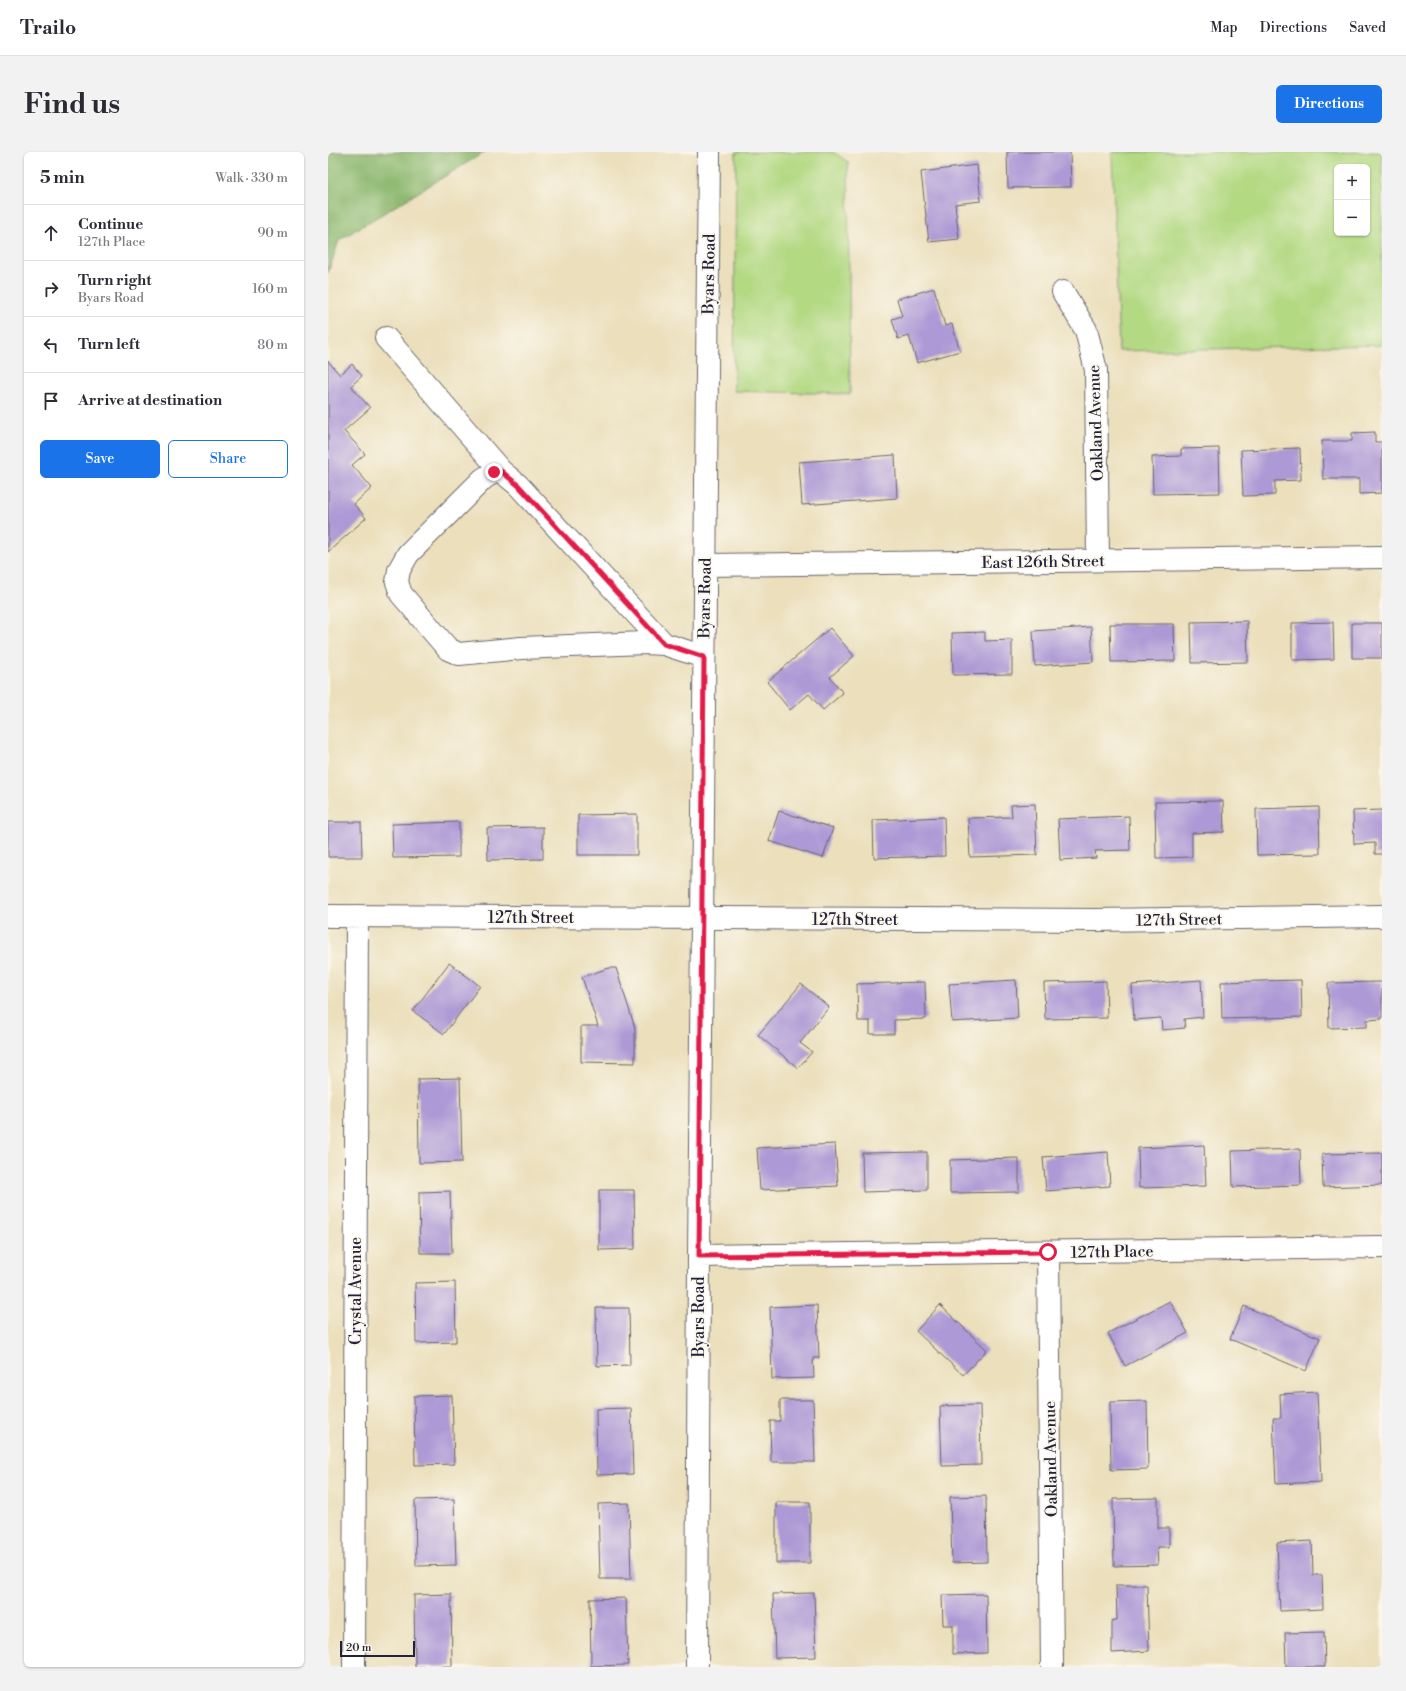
<!DOCTYPE html>
<meta charset="utf-8">
<style>
body{margin:0;font-family:"Libre Bodoni",serif;background:#f2f2f3;color:#2b2b33}
.controls{position:absolute;right:12px;top:12px;display:grid;overflow:hidden;border-radius:6px;box-shadow:0 1px 3px #0004}
.controls button{width:36px;height:36px;display:grid;place-items:center;padding:0;border:0;border-bottom:1px solid #e1e1e2;background:#fff;color:#2b2b33;font:20px sans-serif}
.scale{position:absolute;left:12px;bottom:10px;width:75px;box-sizing:border-box;padding-left:4px;border:2px solid #22223b;border-top:0;font-size:11px;line-height:14px;white-space:nowrap;color:#22223b;-webkit-text-stroke:3px #fbf7ec;paint-order:stroke}
.stop{position:absolute;width:12px;height:12px;margin:-9px;border:3px solid #e11d48;border-radius:50%;background:#fff}
.stop.end{background:#e11d48;border-color:#fff;box-shadow:0 1px 4px #0008}
.list{margin:0;padding:0;list-style:none}
h2{display:flex;justify-content:space-between;align-items:center;height:52px;margin:0;padding:0 16px;font-size:17px}
h2 small{font-size:13px;font-weight:400;color:#7c7c81}
.list li{display:grid;grid-template-columns:26px 1fr auto;gap:12px;align-items:center;box-sizing:border-box;height:56px;padding:0 16px;border-top:1px solid #e1e1e2}
.list b{display:block;font-size:15px;white-space:nowrap}
.list p{margin:0;font-size:13px;white-space:nowrap;color:#7c7c81}
.list em{font-size:13px;font-style:normal;color:#7c7c81}
.actions{display:flex;gap:8px;padding:12px 16px}
.actions a{flex:1;padding:9px 0;border:1px solid #1a73e8;border-radius:6px;text-align:center;font-size:14px;color:#1a73e8}
.actions .main{background:#1a73e8;color:#fff}
.icon{flex:none;width:22px;height:22px;fill:none;stroke:currentColor;stroke-width:2;stroke-linecap:round;stroke-linejoin:round}
.map{position:relative;flex:none;width:1054px;height:1515px;overflow:hidden;border-radius:6px}
header{display:flex;align-items:center;gap:24px;box-sizing:border-box;height:56px;padding:0 20px;background:#fff;border-bottom:1px solid #e1e1e2}
header strong{font-size:19px}
nav{display:flex;gap:22px;margin-inline-start:auto;font-size:14px}
.intro{display:flex;align-items:center;justify-content:space-between;box-sizing:border-box;height:96px;padding:0 24px}
h1{margin:0;font-size:28px}
.button{padding:10px 18px;border-radius:6px;background:#1a73e8;color:#fff;font-size:14px;font-weight:700}
main{display:flex;gap:24px;padding:0 24px}
aside{flex:1;background:#fff;border-radius:6px;box-shadow:0 1px 3px #0004}
.map>svg:first-child{display:block}
.green{fill:#b3d983;stroke:#6a7e5f;fill-rule:evenodd}
.forest{fill:#8eb971;stroke:#586e56}
.building{fill:#ad99d5}
.lines{fill:none;stroke-linecap:round;stroke-linejoin:round}
.minor-casing{stroke:#686468;stroke-width:24}
.minor{stroke:#fff;stroke-width:22}
.route{stroke:#e11d48;stroke-width:5}
.labels{text-anchor:middle;stroke-width:3.5;stroke-linejoin:round;paint-order:stroke}
.street-label{font-size:16px;fill:#22223b;stroke:#fbf7ec}
</style>
<header>
<strong>Trailo</strong>
<nav><a>Map</a><a>Directions</a><a>Saved</a></nav>
</header>
<div class="intro"><h1>Find us</h1><a class="button">Directions</a></div>
<main>
<aside>
<h2>5 min<small>Walk · 330 m</small></h2>
<ul class="list">
<li><svg class="icon" aria-label="ahead" viewBox="0 0 24 24"><path d="M12 20V5M6 11l6-6 6 6"/></svg><div><b>Continue</b><p>127th Place</p></div><em>90 m</em></li>
<li><svg class="icon" aria-label="right" viewBox="0 0 24 24"><path d="M7 20v-9h11M14 6l5 5-5 5"/></svg><div><b>Turn right</b><p>Byars Road</p></div><em>160 m</em></li>
<li><svg class="icon" aria-label="left" viewBox="0 0 24 24"><path d="M17 20v-9H6M10 6l-5 5 5 5"/></svg><div><b>Turn left</b></div><em>80 m</em></li>
<li><svg class="icon" aria-label="arrive" viewBox="0 0 24 24"><path d="M6 21V4h12l-3 4 3 4H6"/></svg><div><b>Arrive at destination</b></div></li>
</ul>
<div class="actions"><a class="main">Save</a><a>Share</a></div>
</aside>
<div class="map">
<svg width="1054" height="1515" viewBox="0 0 1054 1515">
<rect width="100%" height="100%" fill="#fbf7ec"/>
<filter id="ink" filterUnits="userSpaceOnUse"><feTurbulence type="fractalNoise" baseFrequency=".025" numOctaves="2"/><feDisplacementMap in="SourceGraphic" scale="8" xChannelSelector="R" yChannelSelector="G"/><feConvolveMatrix kernelMatrix="1 2 1 2 8 2 1 2 1" color-interpolation-filters="sRGB"/></filter>
<filter id="wash" filterUnits="userSpaceOnUse"><feTurbulence type="fractalNoise" baseFrequency=".012" numOctaves="4" result="noise"/><feDisplacementMap in="SourceGraphic" scale="16" xChannelSelector="R" yChannelSelector="G"/><feGaussianBlur stdDeviation="0.9" result="paint"/><feColorMatrix in="noise" values="0 0 0 0 0 0 0 0 0 0 0 0 0 0 0 0 0 1.4 0 .05"/><feComposite in="paint" operator="in"/></filter>
<g filter="url(#wash)">
<rect width="100%" height="100%" fill="#ebdfbc"/>
<path class="green" d="M408 0H505L520 10 522 242 406 239Z
M784 0H1054V193L791 199ZM1009 15H1039V81H1009Z"/>
<path class="forest" d="M0 0H157L11 88 0 121Z"/>
<g id="blocks">
<path class="building" d="M679 0H742L743 35 680 36Z
M649 13 653 49 627 52 631 87 601 90 593 20Z
M606 136 617 174 624 172 632 199 589 211 581 184 570 187 564 167 574 164 569 147Z
M0 209 12 223 24 212 34 224 23 234 42 256 16 279 37 302 24 313 44 336 26 352 38 366 0 400Z
M1047 280V290H1054V341L1031 342V327H995L994 289H1024V281Z
M891 296 892 341 825 342 824 305 853 304V297Z
M972 296 973 328 947 329V343L915 344 913 298Z
M567 303 569 346 474 353 471 310Z
M919 469 920 510 864 511 863 470Z
M1005 470 1006 507 964 508V471Z
M1024 471H1054V506H1024Z
M782 472H846L847 509 783 510Z
M763 475 765 510 707 514 705 479Z
M502 476 526 504 502 525 515 541 495 558 481 542 462 558 439 530Z
M657 480V489L684 488V522L625 523 624 481Z
M895 649 896 680 864 681V705L828 706 827 650Z
M707 652 709 703 642 705 640 666 684 665 683 653Z
M991 655 992 702 929 703 928 657Z
M1054 658V702H1047V691L1026 692 1025 659Z
M451 659 505 676 495 706 441 689Z
M309 662V703H250V663Z
M801 664 802 698 767 699 768 706 732 708 730 667Z
M616 665 617 704 546 706 545 668Z
M0 670H33L34 705H0Z
M131 670V705L65 706 64 672Z
M215 675V707L160 708 159 676Z
M121 811 152 834 116 882 85 859Z
M281 816H288L307 876V911L253 910V874H270L254 825Z
M688 828 690 866 624 870 621 832Z
M873 828 875 865 856 867 857 876 834 878 833 866 806 868 804 833Z
M973 828 974 865 894 867 893 830Z
M778 829 779 866 717 867 716 831Z
M597 830 598 867 566 868V882H542V869H530L529 832Z
M1054 830V867L1039 868V875L1001 876 1000 831Z
M473 832 501 855 472 891 484 900 470 916 430 883Z
M132 926 134 1010 91 1011 90 927Z
M507 992 510 1034 432 1038 429 996Z
M876 993 878 1034 811 1036 810 996Z
M972 997 973 1033 905 1035 904 999Z
M599 1000V1038L535 1040 534 1001Z
M780 1000 782 1034 718 1039 715 1005Z
M1054 1001V1033L995 1035 994 1002Z
M691 1006V1040L622 1041V1008Z
M271 1038H306L307 1097 271 1098Z
M122 1039 124 1101H92L91 1040Z
M127 1130 128 1190 88 1191 87 1131Z
M842 1149 860 1181 797 1214 780 1181Z
M489 1153 491 1206H485L486 1226 444 1227 442 1155Z
M612 1153 659 1198 635 1223 588 1179Z
M916 1154 992 1186 978 1219 902 1187Z
M268 1156H301L302 1213 269 1214Z
M989 1240 993 1330 948 1332 945 1266H953L952 1242Z
M124 1243 126 1312 87 1313 86 1244Z
M452 1248H485L487 1310H443L442 1269H452Z
M819 1249 820 1317 783 1318 782 1250Z
M652 1253 653 1313 614 1314 612 1254Z
M303 1256 305 1322 269 1323 268 1257Z
M658 1344 659 1410 624 1411 622 1345Z
M830 1346V1376H841V1395H829L830 1413 786 1414 785 1347Z
M126 1347 128 1413 88 1414 87 1348Z
M448 1350H482V1411H448Z
M301 1351 303 1427H272L270 1352Z
M984 1389 985 1423H994L995 1457 952 1459 949 1391Z
M788 1433H819L821 1499 784 1501V1468H789Z
M486 1441 488 1505 447 1506 445 1442Z
M123 1442 124 1514 87 1515 86 1443Z
M658 1442 659 1501 625 1502V1473H615L614 1443Z
M298 1446 300 1513 263 1514 262 1447Z
M996 1480 997 1515H958L957 1481Z"/>
</g>
</g>
<g filter="url(#ink)">
<use href="#blocks" fill-opacity="0" stroke="#686468" stroke-width="1"/>
<g class="lines">
<g class="minor-casing">
<path id="minor" d="M735 140 758 178 768 218 770 408
M58 186 173 319
M377 413 1054 405
M336 492 190 333 173 319 166 320 155 327 80 402 71 418 69 430 73 442 120 497 131 502 193 496 316 491 336 492 376 505
M0 764 767 768 1054 764
M720 1100 724 1515
M371 1104 1054 1095
M26 1515 29 764
M369 1515 371 1104 381 0"/>
</g>
<use href="#minor" class="minor"/>
</g>
</g>
<g class="lines" filter="url(#ink)">
<path class="route" d="M166 320 173 319 190 333 336 492 376 505 371 1104 720 1100"/>
</g>
<g class="labels">
<g class="street-label">
<text transform="translate(380 122) rotate(-89)" y="6">Byars Road</text>
<text transform="translate(767 271) rotate(-92)" y="6">Oakland Avenue</text>
<text transform="translate(715 409) rotate(-1)" y="6">East 126th Street</text>
<text transform="translate(376 446) rotate(-89)" y="6">Byars Road</text>
<text x="203" y="771">127th Street</text>
<text x="527" y="773">127th Street</text>
<text transform="translate(851 767) rotate(-1)" y="6">127th Street</text>
<text transform="translate(784 1099) rotate(-1)" y="6">127th Place</text>
<text transform="translate(27 1139) rotate(-90)" y="6">Crystal Avenue</text>
<text transform="translate(370 1165) rotate(-90)" y="6">Byars Road</text>
<text transform="translate(722 1307) rotate(-91)" y="6">Oakland Avenue</text>
</g>
</g>
</svg>
<div class="controls">
<button>+</button>
<button>−</button>
</div>
<div class="scale">20 m</div>
<div class="stop" style="left:720px;top:1100px"></div>
<div class="stop end" style="left:166px;top:320px"></div>
</div>
</main>
